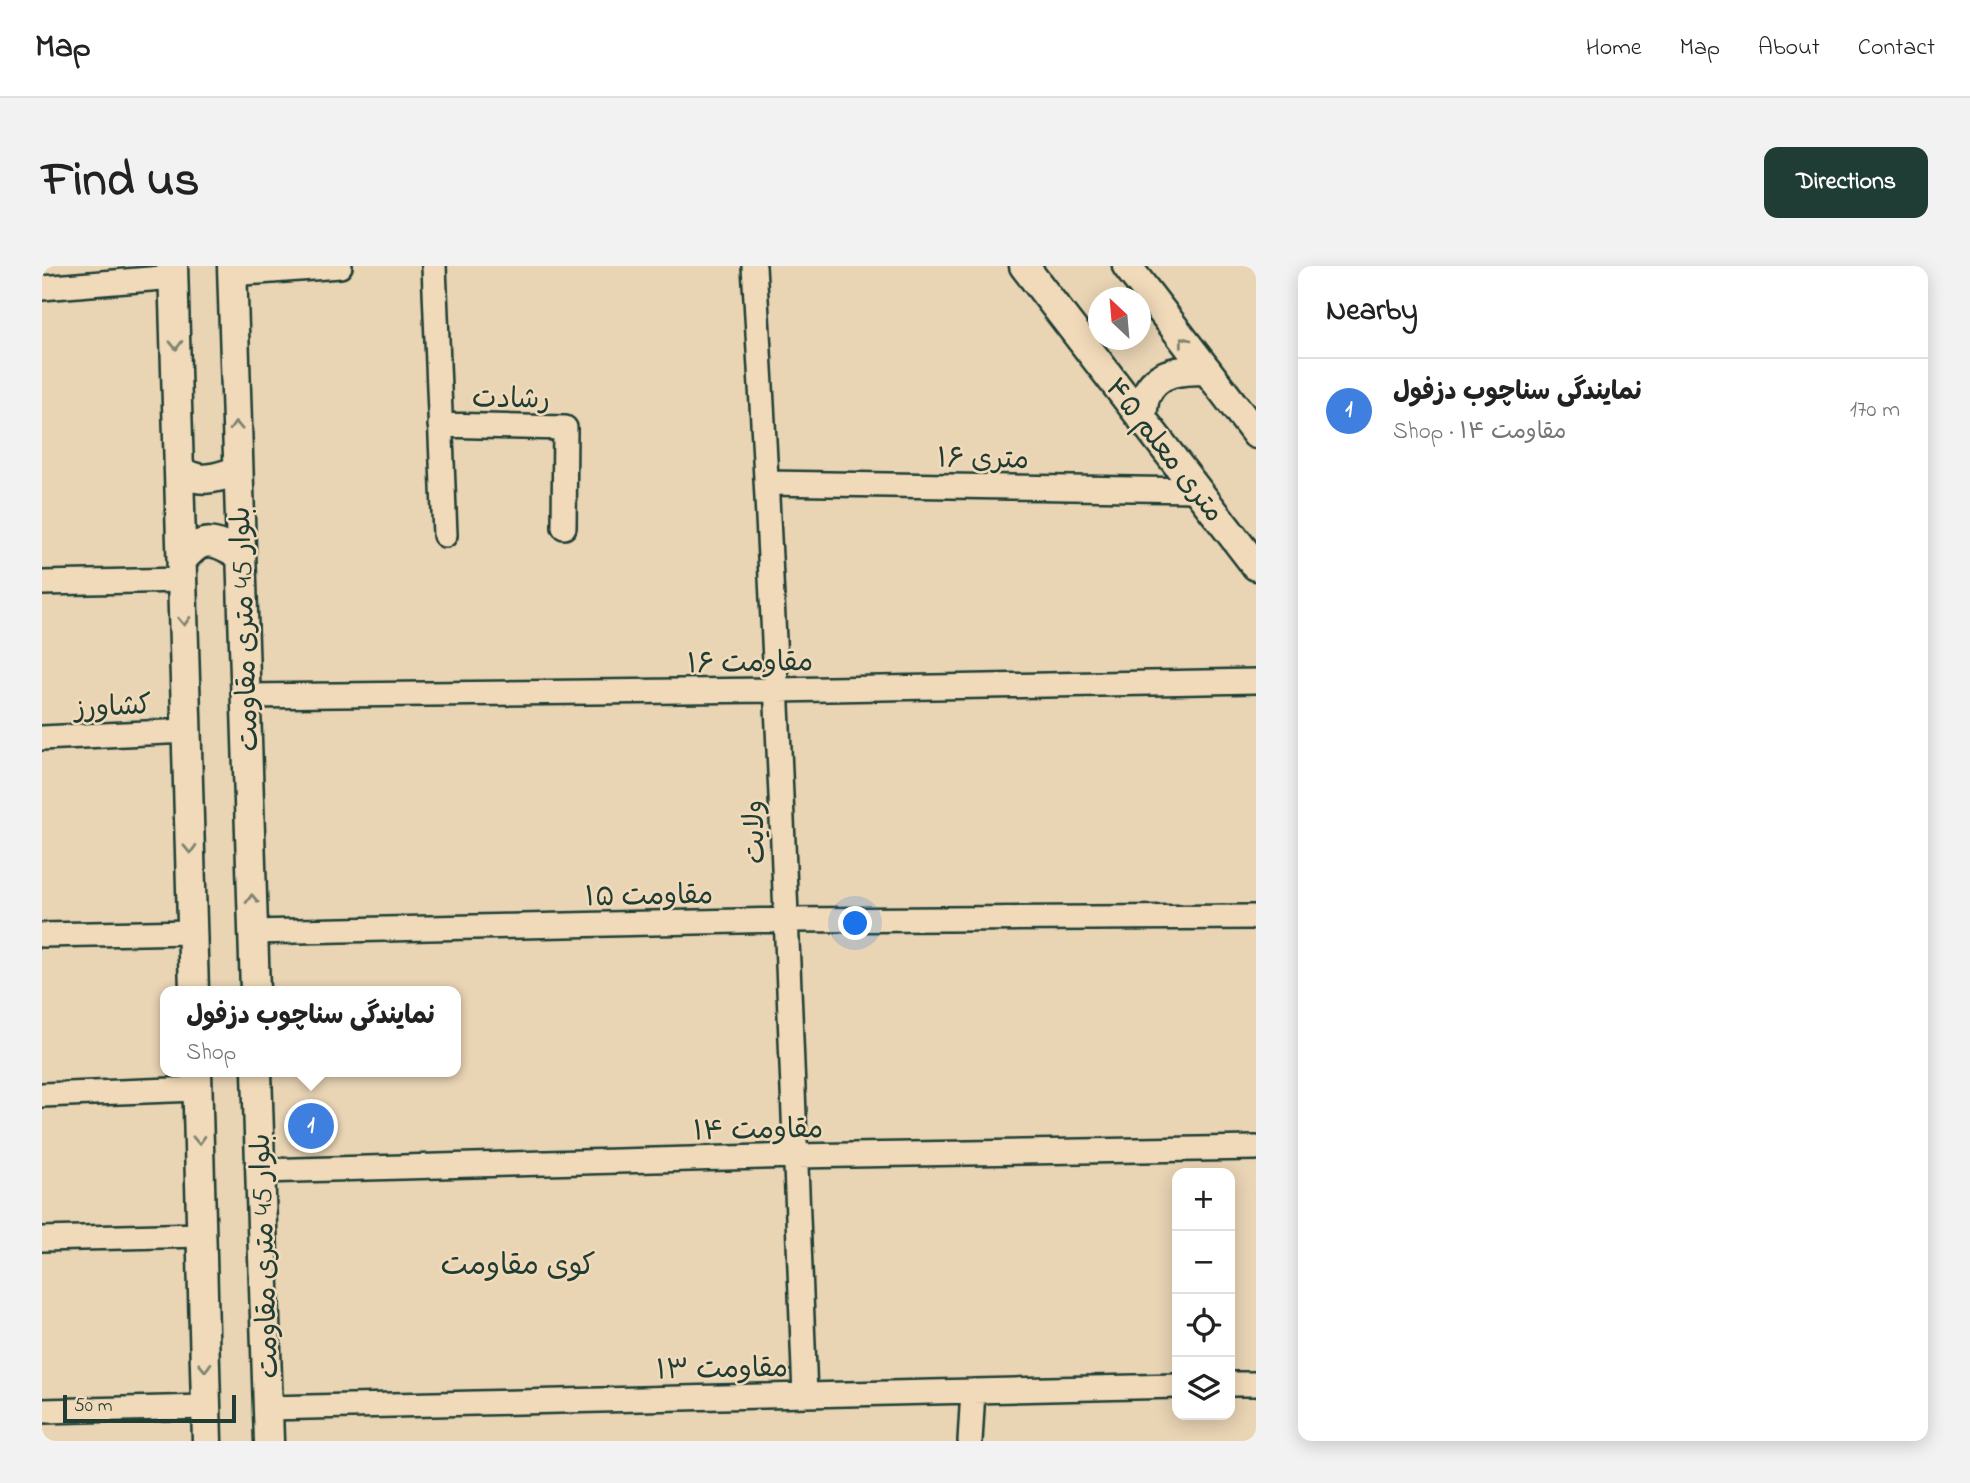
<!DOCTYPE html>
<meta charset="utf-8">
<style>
body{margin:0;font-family:"Indie Flower","Playpen Sans Arabic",sans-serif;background:#f2f2f2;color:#222}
.controls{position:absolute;right:21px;bottom:21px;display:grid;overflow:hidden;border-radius:14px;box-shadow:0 4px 18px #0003}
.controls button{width:63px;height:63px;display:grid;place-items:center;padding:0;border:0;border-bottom:2px solid #e0e0e0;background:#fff;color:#222;font:35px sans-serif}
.compass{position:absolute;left:1046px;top:21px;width:63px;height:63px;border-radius:50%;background:#fff;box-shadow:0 4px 18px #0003;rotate:334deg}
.scale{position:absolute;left:21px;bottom:18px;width:173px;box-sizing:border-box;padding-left:7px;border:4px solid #1f3d34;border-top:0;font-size:19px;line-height:24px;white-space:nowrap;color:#1f3d34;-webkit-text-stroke:5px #f1dab9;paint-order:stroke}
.you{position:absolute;left:814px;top:658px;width:24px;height:24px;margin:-18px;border:5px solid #fff;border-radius:50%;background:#1a73e8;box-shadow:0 0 0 10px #1a73e833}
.badge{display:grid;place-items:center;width:46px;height:46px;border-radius:50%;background:#1f3d34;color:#fff;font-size:23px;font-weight:700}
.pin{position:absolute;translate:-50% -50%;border:4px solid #fff;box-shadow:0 2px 7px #0006}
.popup{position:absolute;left:118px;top:720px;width:301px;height:91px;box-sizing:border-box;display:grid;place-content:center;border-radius:14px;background:#fff;filter:drop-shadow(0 2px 5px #0005);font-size:23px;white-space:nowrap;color:#767676}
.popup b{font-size:26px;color:#222}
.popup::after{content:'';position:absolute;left:50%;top:100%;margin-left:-14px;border:14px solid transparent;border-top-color:#fff}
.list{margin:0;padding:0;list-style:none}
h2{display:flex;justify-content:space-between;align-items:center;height:91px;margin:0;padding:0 28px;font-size:30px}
h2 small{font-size:23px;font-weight:400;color:#767676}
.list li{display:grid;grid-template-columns:46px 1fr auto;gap:21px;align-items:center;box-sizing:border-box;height:105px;padding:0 28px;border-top:2px solid #e0e0e0}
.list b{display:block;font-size:26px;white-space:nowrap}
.list p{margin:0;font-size:23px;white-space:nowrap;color:#767676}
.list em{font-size:23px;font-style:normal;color:#767676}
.icon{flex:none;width:38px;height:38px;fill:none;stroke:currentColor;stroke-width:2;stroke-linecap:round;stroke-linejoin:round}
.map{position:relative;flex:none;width:1214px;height:1175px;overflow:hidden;border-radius:14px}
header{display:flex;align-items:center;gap:42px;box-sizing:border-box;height:98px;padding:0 35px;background:#fff;border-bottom:2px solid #e0e0e0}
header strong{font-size:33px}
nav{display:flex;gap:38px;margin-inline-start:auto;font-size:24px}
.intro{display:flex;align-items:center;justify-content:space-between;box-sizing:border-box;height:168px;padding:0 42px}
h1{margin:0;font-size:49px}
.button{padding:18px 32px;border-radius:14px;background:#1f3d34;color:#fff;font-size:24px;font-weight:700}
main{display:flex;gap:42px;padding:0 42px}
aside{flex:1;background:#fff;border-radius:14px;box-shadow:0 4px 18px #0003}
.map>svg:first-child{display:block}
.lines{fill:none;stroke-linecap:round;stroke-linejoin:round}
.minor-casing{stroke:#1f3d34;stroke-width:28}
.major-casing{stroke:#1f3d34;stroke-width:33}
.minor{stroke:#f1dab9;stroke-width:23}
.major{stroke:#f1dab9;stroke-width:28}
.oneway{stroke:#7d8470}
.labels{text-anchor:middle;stroke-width:5;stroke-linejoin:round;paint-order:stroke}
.street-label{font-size:28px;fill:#1f3d34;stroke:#f1dab9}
.neighbourhood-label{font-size:30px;fill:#1f3d34;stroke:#f1dab9}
</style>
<header>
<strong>Map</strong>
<nav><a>Home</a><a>Map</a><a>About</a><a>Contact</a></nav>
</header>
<div class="intro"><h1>Find us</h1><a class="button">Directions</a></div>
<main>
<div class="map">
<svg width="1214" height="1175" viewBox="0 0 1214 1175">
<rect width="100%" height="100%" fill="#e9d4b4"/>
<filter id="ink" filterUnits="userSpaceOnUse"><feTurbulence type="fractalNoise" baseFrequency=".0143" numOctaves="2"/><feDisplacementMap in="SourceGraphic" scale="14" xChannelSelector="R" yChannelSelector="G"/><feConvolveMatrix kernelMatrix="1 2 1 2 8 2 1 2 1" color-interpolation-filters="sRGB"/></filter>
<g filter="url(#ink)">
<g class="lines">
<g class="minor-casing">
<path id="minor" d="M392 0 403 269
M712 0C735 376 748 753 763 1129
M189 8 298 0
M0 22 132 11
M398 159 523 162 522 261
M725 217 1155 224
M0 317 141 314
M203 430 735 424 1214 415
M0 472 145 465
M211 666 744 654 1214 651
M0 669 151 666
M0 829 155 823
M219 905 753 890 1214 882
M0 973 159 969
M1188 1118H1214
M226 1142 1135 1120
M0 1145 164 1141
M928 1175 931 1125"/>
</g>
<g class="major-casing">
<path id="major" d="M131 0 152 725
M190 0 213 725
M982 0 1214 300
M1085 0 1214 168
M1100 153C1101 145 1101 136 1104 129 1115 104 1141 104 1165 104
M137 203C154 219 177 212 196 204
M140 295C160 268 173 274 199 290
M155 806 165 1175
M215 806 227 1175"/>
</g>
<use href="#minor" class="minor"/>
<use href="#major" class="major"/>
</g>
<defs><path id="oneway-chevron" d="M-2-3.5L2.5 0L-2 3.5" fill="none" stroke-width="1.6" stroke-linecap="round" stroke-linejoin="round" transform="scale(1.75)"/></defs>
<g class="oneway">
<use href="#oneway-chevron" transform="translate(1142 75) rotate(-128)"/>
<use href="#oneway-chevron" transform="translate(134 79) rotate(88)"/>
<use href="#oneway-chevron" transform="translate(194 160) rotate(-92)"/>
<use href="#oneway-chevron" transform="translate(142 355) rotate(88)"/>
<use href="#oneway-chevron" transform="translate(148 583) rotate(88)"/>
<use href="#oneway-chevron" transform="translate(210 633) rotate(-92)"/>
<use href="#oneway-chevron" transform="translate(157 874) rotate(88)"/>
<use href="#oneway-chevron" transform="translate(163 1101) rotate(88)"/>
</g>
</g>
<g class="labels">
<g class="street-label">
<text transform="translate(469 131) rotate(1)" y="10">رشادت</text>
<text transform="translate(1124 183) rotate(52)" y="10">۴۵ متری معلم</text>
<text transform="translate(941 191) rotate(1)" y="10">۱۶ متری</text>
<text transform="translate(201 363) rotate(-92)" y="10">بلوار 45 متری مقاومت</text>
<text transform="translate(708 395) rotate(-1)" y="10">مقاومت ۱۶</text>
<text transform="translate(71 439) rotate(-3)" y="10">کشاورز</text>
<text transform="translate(711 566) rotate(-92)" y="10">ولایت</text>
<text transform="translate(607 628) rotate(-1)" y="10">مقاومت ۱۵</text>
<text transform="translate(716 862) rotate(-1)" y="10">مقاومت ۱۴</text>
<text transform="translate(221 990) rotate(-92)" y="10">بلوار 45 متری مقاومت</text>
<text transform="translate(680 1101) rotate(-1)" y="10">مقاومت ۱۳</text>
</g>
<g class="neighbourhood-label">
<text x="476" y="1008">کوی مقاومت</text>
</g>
</g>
</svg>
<div class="controls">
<button>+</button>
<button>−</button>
<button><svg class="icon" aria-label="locate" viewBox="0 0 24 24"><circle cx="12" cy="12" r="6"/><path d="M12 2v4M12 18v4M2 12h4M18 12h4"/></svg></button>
<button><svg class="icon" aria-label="layers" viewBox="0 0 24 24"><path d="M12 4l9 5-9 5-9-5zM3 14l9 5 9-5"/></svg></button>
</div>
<svg class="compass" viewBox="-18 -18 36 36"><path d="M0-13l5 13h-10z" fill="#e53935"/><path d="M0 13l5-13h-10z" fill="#767676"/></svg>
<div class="scale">50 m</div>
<div class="you"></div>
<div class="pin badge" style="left:269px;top:860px;background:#3f7fe0">1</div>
<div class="popup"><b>نمایندگی سناچوب دزفول</b>Shop</div>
</div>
<aside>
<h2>Nearby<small></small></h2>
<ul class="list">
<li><span class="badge" style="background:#3f7fe0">1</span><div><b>نمایندگی سناچوب دزفول</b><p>Shop · مقاومت ۱۴</p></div><em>170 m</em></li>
</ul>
</aside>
</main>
